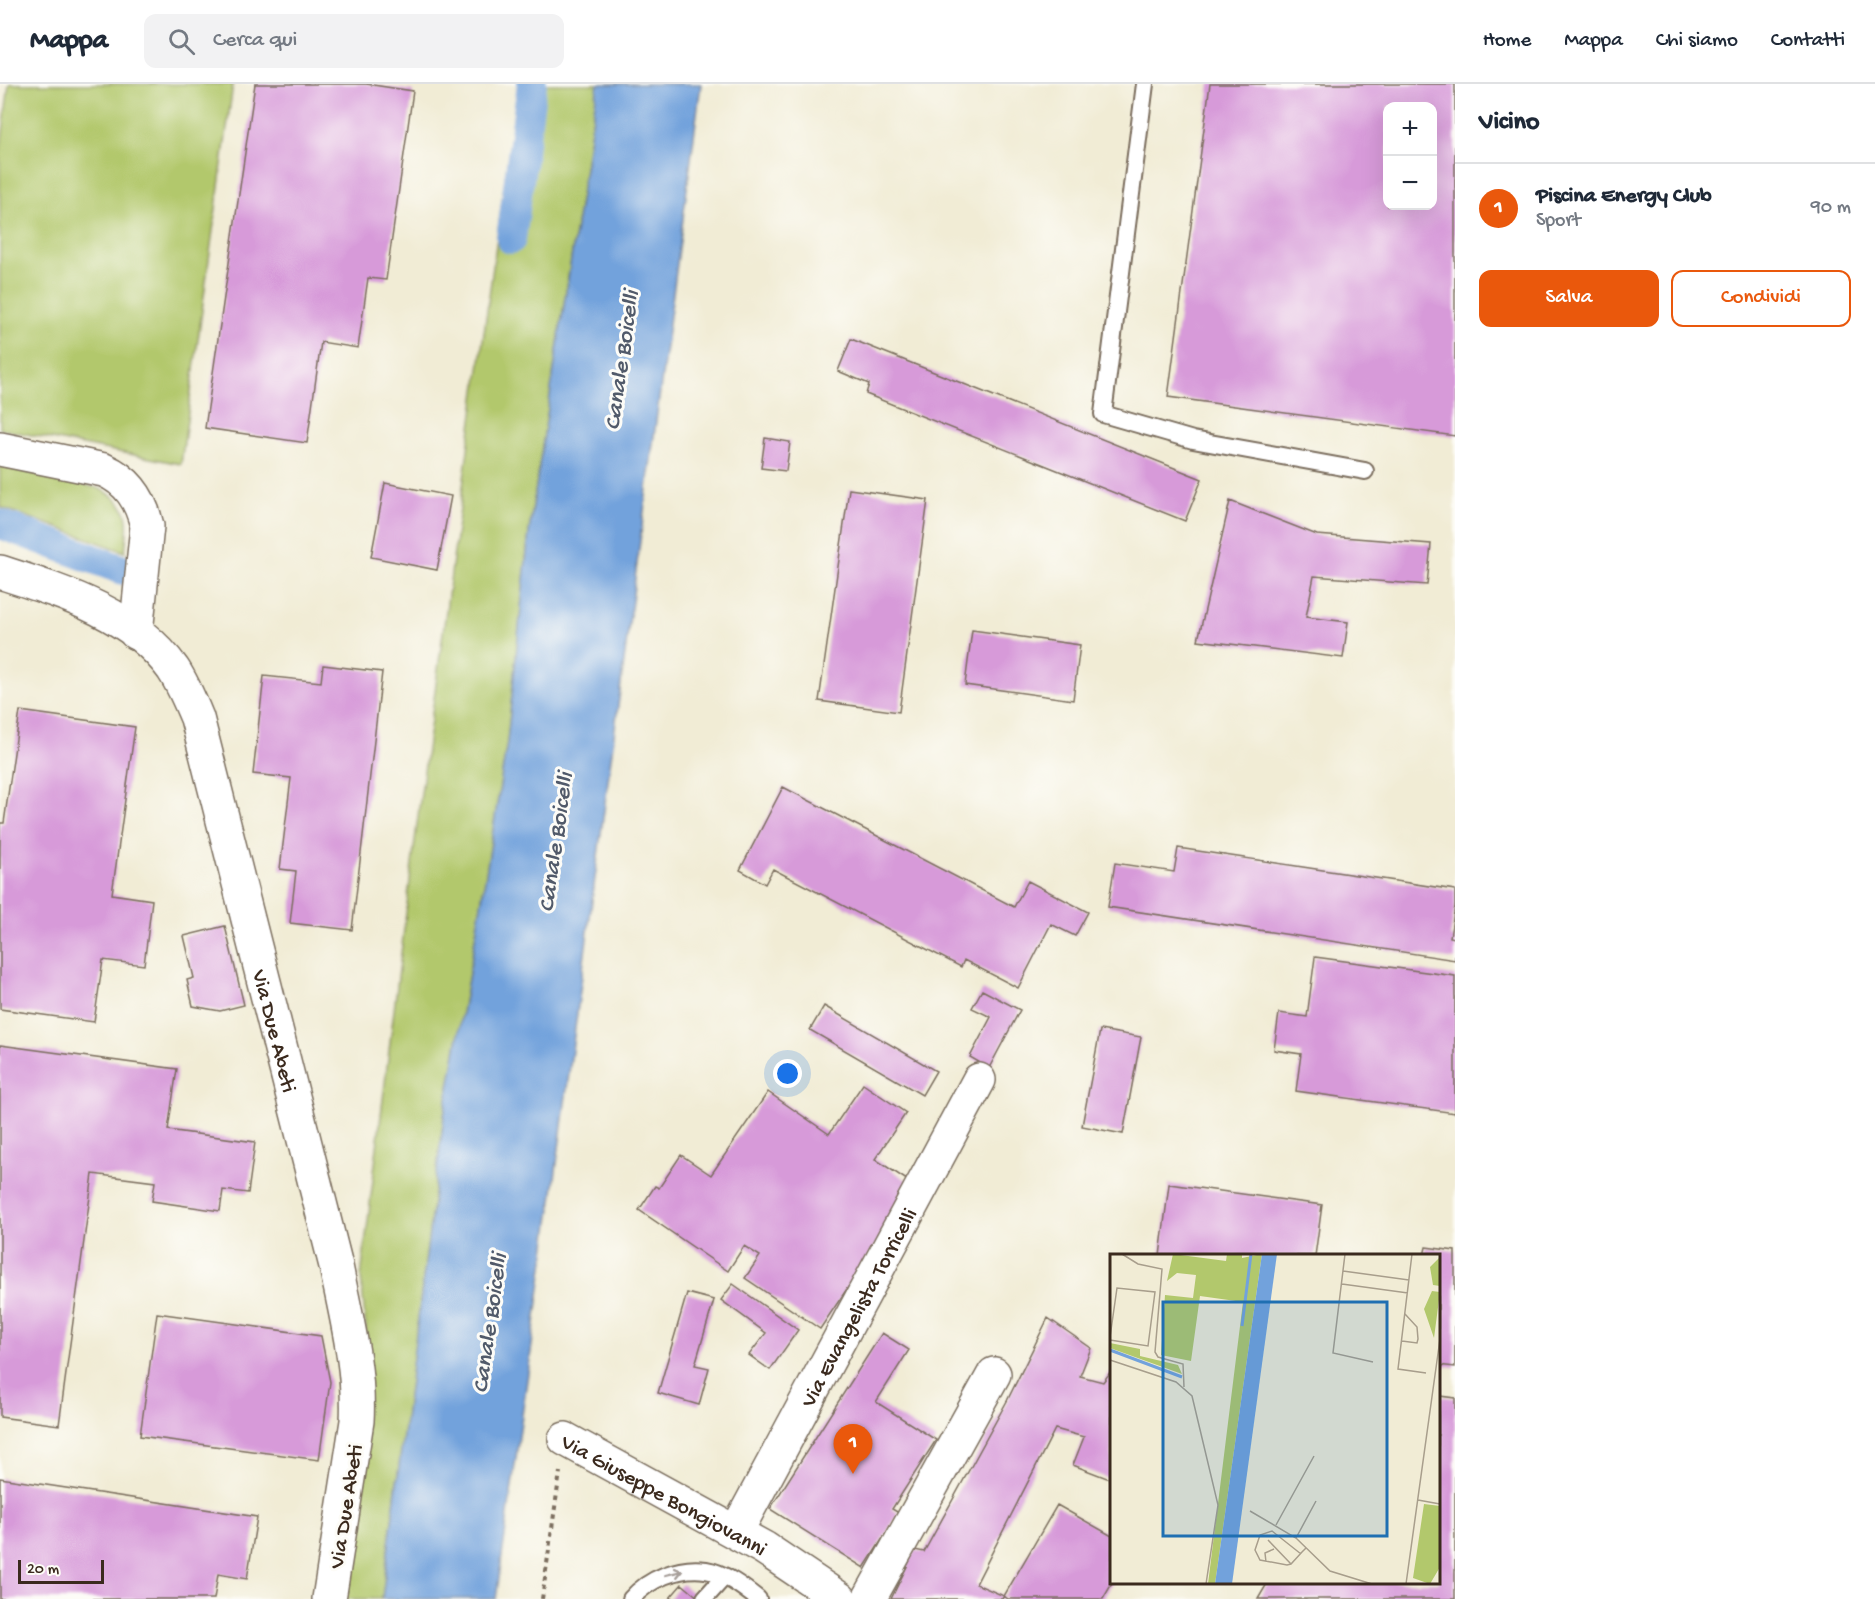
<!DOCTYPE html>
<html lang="it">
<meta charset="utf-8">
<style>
body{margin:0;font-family:"Gochi Hand",sans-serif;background:#f2f2f3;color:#1f2937}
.controls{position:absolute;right:18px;top:18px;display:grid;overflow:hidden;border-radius:12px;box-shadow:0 6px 24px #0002}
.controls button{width:54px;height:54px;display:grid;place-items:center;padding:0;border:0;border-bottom:2px solid #e0e1e3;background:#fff;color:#1f2937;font:30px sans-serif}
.scale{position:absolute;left:18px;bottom:15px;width:86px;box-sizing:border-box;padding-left:6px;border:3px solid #3b2a1e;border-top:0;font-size:16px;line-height:21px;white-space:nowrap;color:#3b2a1e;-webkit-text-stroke:4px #fdfcf7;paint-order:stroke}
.you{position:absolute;left:788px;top:990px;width:21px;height:21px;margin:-15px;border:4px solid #fff;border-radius:50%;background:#1a73e8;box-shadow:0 0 0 9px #1a73e833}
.badge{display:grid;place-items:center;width:39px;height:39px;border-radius:50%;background:#ea580c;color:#fff;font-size:20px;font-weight:700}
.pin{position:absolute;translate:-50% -50px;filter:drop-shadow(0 2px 3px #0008)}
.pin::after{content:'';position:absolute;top:32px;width:21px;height:18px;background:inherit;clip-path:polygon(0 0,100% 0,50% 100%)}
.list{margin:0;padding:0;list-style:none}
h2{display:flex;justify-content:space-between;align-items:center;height:78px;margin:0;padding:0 24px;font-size:26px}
h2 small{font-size:20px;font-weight:400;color:#747a83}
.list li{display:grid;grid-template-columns:39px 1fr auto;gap:18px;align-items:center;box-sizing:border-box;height:90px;padding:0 24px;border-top:2px solid #e0e1e3}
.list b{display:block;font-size:22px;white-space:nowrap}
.list p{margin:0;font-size:20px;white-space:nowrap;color:#747a83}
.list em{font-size:20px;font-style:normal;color:#747a83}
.actions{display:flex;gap:12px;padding:18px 24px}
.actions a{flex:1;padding:14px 0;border:2px solid #ea580c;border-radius:12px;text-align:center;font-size:21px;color:#ea580c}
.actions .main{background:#ea580c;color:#fff}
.icon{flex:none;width:33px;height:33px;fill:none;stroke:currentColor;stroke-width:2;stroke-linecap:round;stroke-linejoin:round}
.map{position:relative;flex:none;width:1455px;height:1515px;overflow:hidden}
header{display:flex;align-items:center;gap:36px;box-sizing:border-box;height:84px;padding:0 30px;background:#fff;border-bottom:2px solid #e0e1e3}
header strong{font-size:28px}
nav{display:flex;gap:33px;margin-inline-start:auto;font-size:21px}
.search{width:420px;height:54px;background:#f2f2f3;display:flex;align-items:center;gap:15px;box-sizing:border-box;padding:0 21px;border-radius:12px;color:#747a83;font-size:22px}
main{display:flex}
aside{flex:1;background:#fff}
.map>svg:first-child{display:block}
.green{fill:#b2c86c;stroke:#767945;stroke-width:1.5}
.water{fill:#72a2dc;stroke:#56667d;stroke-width:1.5}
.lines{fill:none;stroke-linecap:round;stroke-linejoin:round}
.canal{stroke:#72a2dc;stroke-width:30}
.building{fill:#d79ad9;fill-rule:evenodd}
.service-casing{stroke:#7b6e5e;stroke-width:20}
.minor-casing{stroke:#7b6e5e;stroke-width:36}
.path{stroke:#7b6e5e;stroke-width:4;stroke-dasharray:4.5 4.5;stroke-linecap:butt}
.service{stroke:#fff;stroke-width:16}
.minor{stroke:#fff;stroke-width:33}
.oneway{stroke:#a79f9a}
.labels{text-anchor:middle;stroke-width:6;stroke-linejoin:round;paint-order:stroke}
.street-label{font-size:22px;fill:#3b2a1e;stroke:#fdfcf7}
.water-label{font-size:24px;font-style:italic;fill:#515a6a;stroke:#fdfcf7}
.inset-river{fill:none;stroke:#72a2dc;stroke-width:3}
.inset-road{fill:none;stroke:#a89e8c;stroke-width:1.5}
.view{fill:#1f6fb2;fill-opacity:0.15;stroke:#1f6fb2;stroke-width:3}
.inset-edge{fill:none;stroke:#3b2a1e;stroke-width:3}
</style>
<header>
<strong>Mappa</strong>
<div class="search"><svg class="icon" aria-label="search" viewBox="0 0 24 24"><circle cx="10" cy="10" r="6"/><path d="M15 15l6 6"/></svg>Cerca qui</div>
<nav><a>Home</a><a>Mappa</a><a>Chi siamo</a><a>Contatti</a></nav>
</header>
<main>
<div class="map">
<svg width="1455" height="1515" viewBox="0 0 1455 1515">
<rect width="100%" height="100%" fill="#fdfcf7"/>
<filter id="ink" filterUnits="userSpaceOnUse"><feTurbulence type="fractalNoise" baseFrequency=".0167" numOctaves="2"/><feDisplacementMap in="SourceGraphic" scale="12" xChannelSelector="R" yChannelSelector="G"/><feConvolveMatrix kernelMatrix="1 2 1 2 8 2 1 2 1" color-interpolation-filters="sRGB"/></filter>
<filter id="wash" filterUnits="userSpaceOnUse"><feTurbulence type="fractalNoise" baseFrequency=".008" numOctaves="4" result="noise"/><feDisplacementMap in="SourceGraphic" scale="24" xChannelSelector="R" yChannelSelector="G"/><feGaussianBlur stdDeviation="1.35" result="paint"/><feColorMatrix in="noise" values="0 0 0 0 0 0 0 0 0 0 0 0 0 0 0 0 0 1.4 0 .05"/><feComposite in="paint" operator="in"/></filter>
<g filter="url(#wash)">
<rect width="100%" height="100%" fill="#f1ecd5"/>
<path class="green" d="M9 0H233L181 380 0 345V71Z
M518 0H598L529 448 507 658 481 821 444 1032 382 1515H340L369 1276 361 1193 419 724Z
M0 382 98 404C132 420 129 435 125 468L0 423Z"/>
<path class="water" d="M598 0H701L545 1169 496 1515H382L444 1032 481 821 507 658 529 448Z"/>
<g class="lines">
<path class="canal" d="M511 155 532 0
M0 440 123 486"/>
</g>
<g id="blocks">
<path class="building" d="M255 0H366L413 7 386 196 368 194 358 264 321 258 307 359 205 344Z
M1210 0H1455V352L1168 313ZM1388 22H1432V122H1388Z
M851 255 1202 395 1185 437 866 310 869 300 838 287Z
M765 354 790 358 786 387 761 384Z
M385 399 451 412 437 486 371 473Z
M849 405 928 416 899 628 819 617Z
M1230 417 1317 451 1431 460 1427 501 1314 492 1306 533 1348 538 1343 574 1198 556Z
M972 546 1080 561 1073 616 965 601Z
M323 581 382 588 352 846 290 839 296 787 280 785 291 694 253 690 264 592 321 598Z
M20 627 135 643 112 810 152 816 144 881 103 876 94 938 0 925V739H4Z
M783 703 1014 823 1028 797 1088 828 1075 852 1051 840 1018 904 964 876 961 883 773 785 765 800 740 786Z
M1178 764 1455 806V822L1450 853 1455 854V876L1108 823 1115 779 1174 788Z
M225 842 244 921 220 927 193 922 187 896 194 894 184 852Z
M1315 873 1455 892V1029L1296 1007 1301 970 1274 966 1279 929 1307 933Z
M982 906 1020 926 989 984 970 973 991 933 972 924Z
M824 922 936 987 922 1011 810 946Z
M1100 946 1141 953 1123 1050 1082 1042Z
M0 961 177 985 168 1046 255 1058 248 1109 223 1106 220 1127 152 1117 155 1098 93 1090 59 1341 0 1333Z
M863 1000 906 1029 875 1075 916 1102 820 1245 745 1194 760 1172 744 1162 728 1187 639 1126 655 1102 659 1104 681 1071 711 1091 768 1008 829 1050Z
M1169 1100 1322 1121 1315 1172H1160Z
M1426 1163 1455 1167V1283L1438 1281V1172H1424Z
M733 1200 798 1246 770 1286 749 1271 766 1249 721 1216Z
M687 1209 714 1216 695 1281 709 1284 699 1321 658 1309Z
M157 1229 321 1252 330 1298 319 1376 140 1352Z
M1048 1234 1091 1264 1080 1292 1103 1298 1112 1286V1396L1073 1381 1084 1353 1055 1345 976 1500 1004 1512 1002 1515H891L915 1466 924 1468 1007 1317Z
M882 1249 909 1266 876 1318 936 1356 892 1425 899 1429 864 1484 770 1425Z
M1438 1300 1442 1301 1440 1312 1455 1314V1515H1258L1268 1498H1438Z
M0 1394 257 1433 247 1495 218 1490 214 1515H0Z
M1057 1421 1112 1452V1498H1113L1103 1515H1008L1004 1512Z
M682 1500 700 1515H669Z"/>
</g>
</g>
<g filter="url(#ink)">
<use href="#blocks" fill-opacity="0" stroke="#7b6e5e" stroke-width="1.5"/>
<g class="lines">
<g class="service-casing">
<path id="service" d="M1145 0 1103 330 1193 356 1365 387
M705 1514 724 1493
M631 1515C648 1495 679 1482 706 1486 725 1489 744 1504 758 1515"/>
</g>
<g class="minor-casing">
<g id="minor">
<path d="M0 365 104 386C129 397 141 416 147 442L136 549"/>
<path id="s1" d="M0 488C62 508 133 529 173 585 183 600 190 617 197 634L336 1182C346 1233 360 1285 357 1337L329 1515"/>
<path id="s2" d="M565 1355 764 1464 840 1515"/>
<path id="s3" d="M736 1448 979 996"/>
<path d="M869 1515 994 1290"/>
</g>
</g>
<path class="path" d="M542 1515 560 1388"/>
<use href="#service" class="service"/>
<use href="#minor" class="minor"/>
</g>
<defs><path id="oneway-shaft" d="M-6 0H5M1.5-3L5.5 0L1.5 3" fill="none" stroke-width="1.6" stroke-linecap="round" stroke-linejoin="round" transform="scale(1.5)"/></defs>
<use class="oneway" href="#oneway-shaft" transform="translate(674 1489) rotate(-14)"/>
</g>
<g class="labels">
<g class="street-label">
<text dy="8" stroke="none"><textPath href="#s1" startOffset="579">Via Due Abeti</textPath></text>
<text dy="8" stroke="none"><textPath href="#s3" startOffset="256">Via Evangelista Torricelli</textPath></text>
<text dy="8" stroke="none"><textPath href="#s2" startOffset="114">Via Giuseppe Bongiovanni</textPath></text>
<text transform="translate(344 1422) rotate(-81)" y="8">Via Due Abeti</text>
</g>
<g class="water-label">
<text transform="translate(620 276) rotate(-82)" y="8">Canale Boicelli</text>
<text transform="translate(554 758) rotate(-82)" y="8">Canale Boicelli</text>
<text transform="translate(488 1239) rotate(-82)" y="8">Canale Boicelli</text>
</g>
</g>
<g transform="translate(1110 1170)">
<rect width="330" height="330" fill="#f1ecd5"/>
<path d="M63 0 116 7 117 0H132V4L152 0 105 330H98L133 48 90 42 81 107 51 101 55 41 83 44 86 21 67 19 57 27ZM330 3V32L323 31 320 13ZM322 37 330 38 324 84 314 55ZM0 89 30 95V102L68 111 72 120 0 94ZM314 250 330 252V313L320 330 303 324Z" fill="#b2c86c"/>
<path d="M152 0H167L122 330H105Z" fill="#72a2dc"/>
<path class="inset-river" d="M132 72 141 0M0 96 72 123"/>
<path class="inset-road" d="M12 0 28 10 52 15 45 98 48 103 73 110 74 133M235 0 223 99 263 108M302 0 288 115 316 119M233 17 299 26M232 30 298 39M0 83 7 34 45 38 38 92 0 86M292 87 307 89 308 85 307 73 295 60M0 106 66 128 82 142 108 251 96 330M308 246 330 250M140 257 186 284 220 317 262 330M166 271 204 202M186 284 206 247M158 286 181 310M191 300 162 277 150 281 145 296 150 306 177 311 181 310 192 298 196 294M156 308 155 299 164 295M296 330 330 85"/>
<path class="view" d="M53 48H277V282H53Z"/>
<rect width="330" height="330" class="inset-edge"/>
</g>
</svg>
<div class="controls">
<button>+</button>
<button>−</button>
</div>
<div class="scale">20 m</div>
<div class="you"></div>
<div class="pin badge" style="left:853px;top:1390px">1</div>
</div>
<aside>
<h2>Vicino<small></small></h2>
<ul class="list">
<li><span class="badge">1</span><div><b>Piscina Energy Club</b><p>Sport</p></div><em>90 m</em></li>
</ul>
<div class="actions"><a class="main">Salva</a><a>Condividi</a></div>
</aside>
</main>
